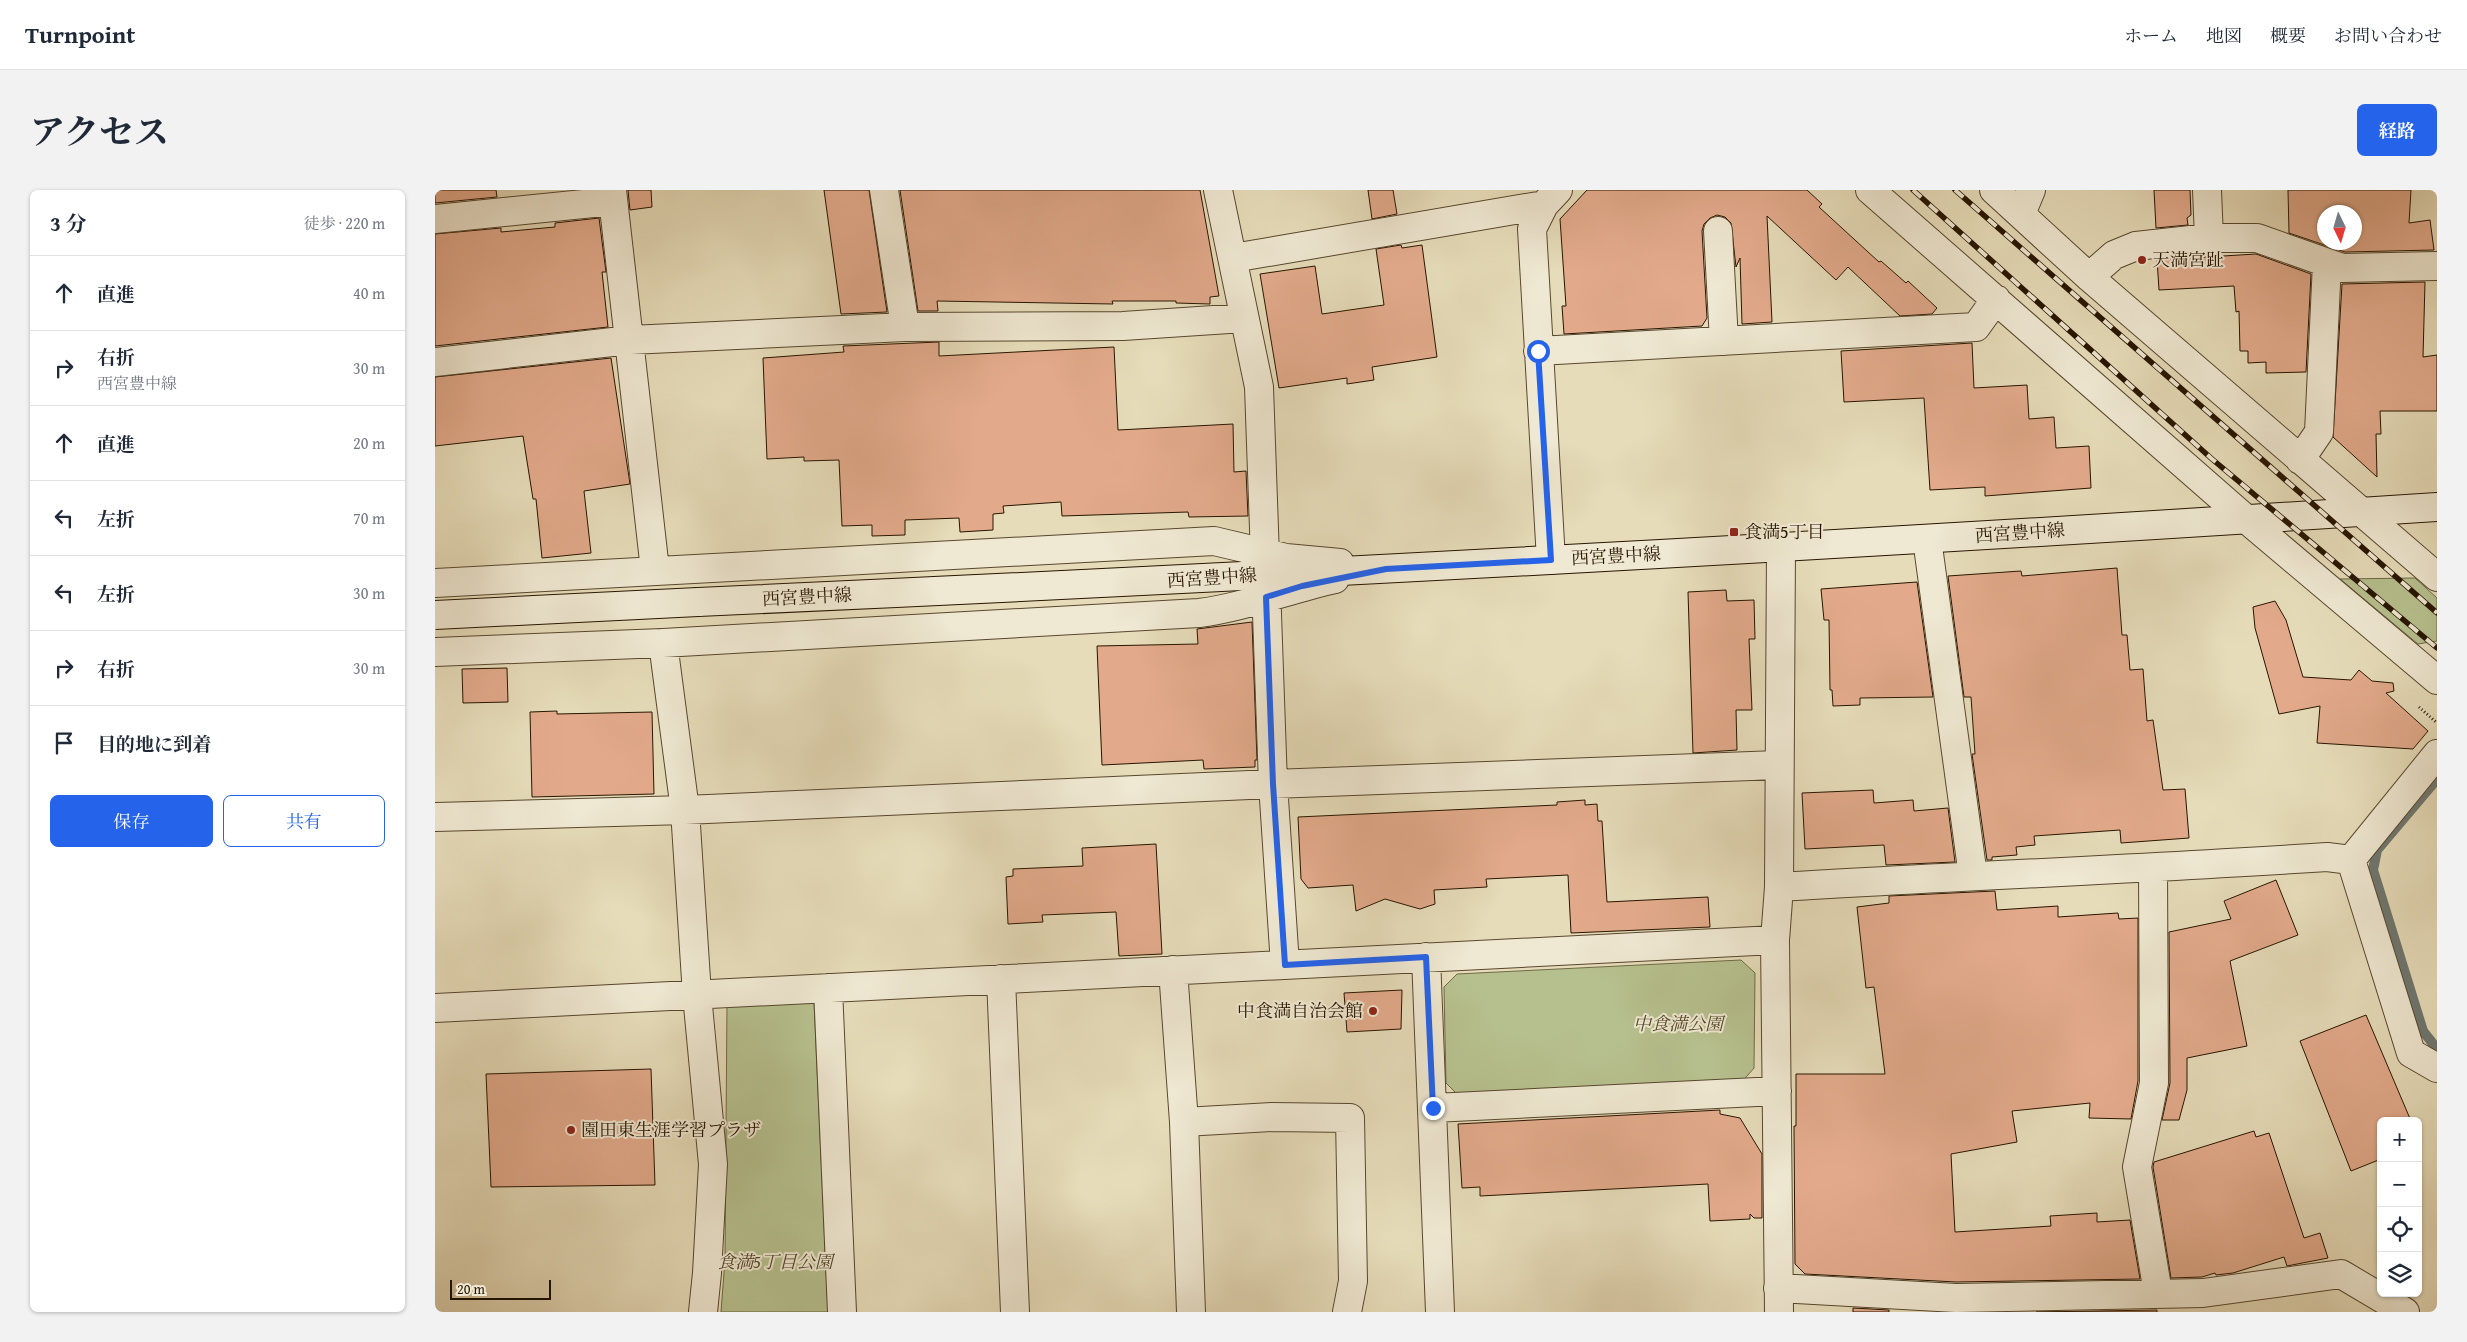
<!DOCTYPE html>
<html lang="ja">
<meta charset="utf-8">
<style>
body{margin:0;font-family:"Gentium Book Plus","Noto Serif JP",serif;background:#f2f2f3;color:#1f2937}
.controls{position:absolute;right:15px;bottom:15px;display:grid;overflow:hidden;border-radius:8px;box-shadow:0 1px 4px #0004}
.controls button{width:45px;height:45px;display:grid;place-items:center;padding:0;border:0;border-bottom:1px solid #e0e1e3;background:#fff;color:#1f2937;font:25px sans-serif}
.compass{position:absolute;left:1882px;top:15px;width:45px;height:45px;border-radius:50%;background:#fff;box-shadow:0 1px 4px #0004;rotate:175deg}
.scale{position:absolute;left:15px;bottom:12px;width:101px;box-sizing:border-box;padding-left:5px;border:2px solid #281500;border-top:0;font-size:14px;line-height:18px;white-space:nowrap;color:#281500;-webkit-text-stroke:4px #efe8d2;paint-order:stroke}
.stop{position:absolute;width:15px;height:15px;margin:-11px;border:4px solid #2563eb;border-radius:50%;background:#fff}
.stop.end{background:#2563eb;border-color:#fff;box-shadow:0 1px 5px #0008}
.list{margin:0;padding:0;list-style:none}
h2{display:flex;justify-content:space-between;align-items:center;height:65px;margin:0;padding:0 20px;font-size:21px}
h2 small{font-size:16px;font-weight:400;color:#747a83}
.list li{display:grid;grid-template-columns:32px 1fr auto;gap:15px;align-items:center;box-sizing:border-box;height:75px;padding:0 20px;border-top:1px solid #e0e1e3}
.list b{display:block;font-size:19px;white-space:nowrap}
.list p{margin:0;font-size:16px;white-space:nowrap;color:#747a83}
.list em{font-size:16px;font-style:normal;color:#747a83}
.actions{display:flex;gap:10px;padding:15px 20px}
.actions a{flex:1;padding:11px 0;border:1px solid #2563eb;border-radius:8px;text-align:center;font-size:18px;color:#2563eb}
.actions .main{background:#2563eb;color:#fff}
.icon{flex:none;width:28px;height:28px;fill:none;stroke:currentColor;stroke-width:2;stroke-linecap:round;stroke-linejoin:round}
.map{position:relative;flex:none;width:2002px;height:1122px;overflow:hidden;border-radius:8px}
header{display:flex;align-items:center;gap:30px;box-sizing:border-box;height:70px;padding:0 25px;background:#fff;border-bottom:1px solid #e0e1e3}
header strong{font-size:24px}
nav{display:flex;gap:28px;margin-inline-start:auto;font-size:18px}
.intro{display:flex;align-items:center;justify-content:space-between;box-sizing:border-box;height:120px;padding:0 30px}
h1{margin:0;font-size:35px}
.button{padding:12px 22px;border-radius:8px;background:#2563eb;color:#fff;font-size:18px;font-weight:700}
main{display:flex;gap:30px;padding:0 30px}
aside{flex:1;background:#fff;border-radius:8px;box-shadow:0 1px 4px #0004}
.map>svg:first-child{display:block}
.green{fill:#b6c08e;stroke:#6f6a47}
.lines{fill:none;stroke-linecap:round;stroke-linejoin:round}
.stream{stroke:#6e7770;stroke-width:10}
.building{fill:#e2aa8b;stroke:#281500;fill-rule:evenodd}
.street-casing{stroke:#58472e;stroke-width:30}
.secondary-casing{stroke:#281500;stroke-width:30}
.path{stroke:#281500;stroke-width:3;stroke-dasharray:1 2.5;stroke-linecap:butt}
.street{stroke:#efe8d2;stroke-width:28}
.secondary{stroke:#efe8d2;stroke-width:28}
.rail-casing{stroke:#281500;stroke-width:5.5}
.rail{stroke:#efe8d2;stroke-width:4;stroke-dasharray:11;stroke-linecap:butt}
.secondary-bridge-casing{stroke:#281500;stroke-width:30;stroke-linecap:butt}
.secondary-bridge{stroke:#efe8d2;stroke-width:28}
.route{stroke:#2563eb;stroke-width:6}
.poi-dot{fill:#8f2418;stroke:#efe8d2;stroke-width:2}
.labels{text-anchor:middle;stroke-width:4;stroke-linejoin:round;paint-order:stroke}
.poi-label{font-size:18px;fill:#281500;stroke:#efe8d2;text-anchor:start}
.street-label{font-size:18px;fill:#281500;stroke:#efe8d2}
.park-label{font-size:18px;font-style:italic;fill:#53482b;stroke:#efe8d2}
</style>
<header>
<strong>Turnpoint</strong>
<nav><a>ホーム</a><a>地図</a><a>概要</a><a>お問い合わせ</a></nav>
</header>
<div class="intro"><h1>アクセス</h1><a class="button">経路</a></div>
<main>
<aside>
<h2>3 分<small>徒歩 · 220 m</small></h2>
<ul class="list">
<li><svg class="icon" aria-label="ahead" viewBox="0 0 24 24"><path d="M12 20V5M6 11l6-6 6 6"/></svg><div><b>直進</b></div><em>40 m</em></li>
<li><svg class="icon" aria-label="right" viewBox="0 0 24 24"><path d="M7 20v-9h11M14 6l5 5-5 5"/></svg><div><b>右折</b><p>西宮豊中線</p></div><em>30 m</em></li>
<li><svg class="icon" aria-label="ahead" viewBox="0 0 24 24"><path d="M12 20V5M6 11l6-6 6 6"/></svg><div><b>直進</b></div><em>20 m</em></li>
<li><svg class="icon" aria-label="left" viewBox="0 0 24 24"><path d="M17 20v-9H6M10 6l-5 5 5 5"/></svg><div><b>左折</b></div><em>70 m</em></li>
<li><svg class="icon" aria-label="left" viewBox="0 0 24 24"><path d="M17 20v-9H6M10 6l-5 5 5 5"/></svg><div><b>左折</b></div><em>30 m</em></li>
<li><svg class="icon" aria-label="right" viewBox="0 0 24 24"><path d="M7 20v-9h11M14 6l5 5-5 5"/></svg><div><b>右折</b></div><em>30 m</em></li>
<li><svg class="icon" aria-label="arrive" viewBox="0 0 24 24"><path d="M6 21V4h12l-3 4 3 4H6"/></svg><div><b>目的地に到着</b></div></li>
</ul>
<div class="actions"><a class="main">保存</a><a>共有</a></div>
</aside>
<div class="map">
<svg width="2002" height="1122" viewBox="0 0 2002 1122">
<rect width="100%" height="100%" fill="#e6dcb9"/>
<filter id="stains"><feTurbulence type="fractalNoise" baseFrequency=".004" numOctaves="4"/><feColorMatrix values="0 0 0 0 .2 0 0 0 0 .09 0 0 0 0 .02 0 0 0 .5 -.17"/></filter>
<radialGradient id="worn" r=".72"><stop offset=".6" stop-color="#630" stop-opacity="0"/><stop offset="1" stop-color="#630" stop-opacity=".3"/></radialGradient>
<path class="green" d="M1980 388 2002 408V451L1983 454 1905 389Z
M1306 770 1320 783 1319 878 1306 893 1024 906 1011 893 1009 797 1022 784Z
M379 812 393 1122H286L290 1070 292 813Z"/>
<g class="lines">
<path class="stream" d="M2002 589 1942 660 1938 680 1988 841 2002 859"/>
</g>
<path class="building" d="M0 0H61L62 7 0 13Z
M193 0H216L217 17 195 20Z
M389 0H434L452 122 406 124Z
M465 0H765L784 106 775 107V114L741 113V111H677L678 114 502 111 503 121H483Z
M933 0H958L962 24 937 29Z
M1152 0H1372L1387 14 1384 17 1444 72 1446 71 1471 93 1473 91 1502 118 1497 124 1465 126 1413 77 1401 90 1332 26 1337 132 1307 134 1305 68 1301 77 1296 33 1290 27 1282 25 1275 28 1269 34 1267 41 1272 128 1267 136 1129 144 1127 116H1131L1125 29Z
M1719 0H1755L1756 25 1752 28 1753 35 1721 38Z
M1853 0H1976L1974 33 1995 30 1999 60 1910 62 1854 43ZM1890 22H1920V52H1890Z
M164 28 171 82H167L173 137 0 156V44L66 38V42L120 37V33Z
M966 55 967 58 987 55 1002 167 937 177 939 190 912 194V188L844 198 825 84 880 76 887 124 949 115 941 59Z
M1821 64 1876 84 1871 182 1831 183V172L1813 173V161H1805L1804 121 1801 122 1799 96 1724 100 1722 69 1755 66V68Z
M1990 92 1988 167 2002 165V221H1945L1946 244H1941L1942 287 1898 247 1907 94Z
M504 152V166L679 157 683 240 798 234 799 282 811 281 813 326 754 327 753 322 627 326 626 312 568 316 569 323 558 324V340L525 342 524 328 470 330V345L437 346V335L407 336 404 270 369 271V267L332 269 328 168 409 162 408 156Z
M1537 153 1539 198 1592 195 1594 229 1619 227 1621 258 1654 256 1656 298 1550 306V297L1495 300 1489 208 1409 212 1406 161Z
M176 168 195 294 149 301 156 363 107 368 101 309H98L88 246 0 256V187Z
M1682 378 1687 445H1692L1695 480 1708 479 1712 531 1718 530 1728 600 1750 599 1754 648 1686 653 1685 640 1599 646 1600 655 1581 657 1582 665 1557 667V670H1552L1537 564H1540L1536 507H1529L1513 386 1586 381 1587 386Z
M1482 392 1498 507 1425 508V515L1398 516 1397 500H1395L1394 430H1389L1386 399Z
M1291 400 1292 411 1319 410 1320 449H1314L1317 520H1301L1302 560 1258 563 1253 402Z
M1840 411 1851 430 1868 487 1916 490 1924 480 1937 491 1958 493 1959 501 1951 503 1993 541 1978 559 1882 553 1885 516 1844 524 1820 438 1818 417Z
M817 432 822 570H820V577L769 579 768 570 667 575 662 456 763 454 762 439Z
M72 478 73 512 28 513 27 479Z
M122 521V524L217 522 219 604 97 607 95 522Z
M1438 600 1439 613 1478 610 1479 621 1513 618 1520 672 1451 675 1449 655 1370 659 1367 603Z
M1150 610V615L1162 614 1163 631H1167L1172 712 1273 707 1275 737 1136 743 1133 685 1051 689 1052 697 999 700 1000 714 985 719 950 709 921 721 918 695 873 698 866 689 863 627 1122 615V612Z
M721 654 727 764 684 766 681 722 607 725 608 732 573 734 571 687 578 686V679L648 676 647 658Z
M1841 690 1863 745 1795 771 1812 856 1752 868V900L1744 930H1727L1735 893 1734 742 1796 729 1789 711Z
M1560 701 1562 720 1623 716V727L1683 723 1684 729 1703 728V891L1696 929 1654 928 1655 913 1577 921 1582 952 1516 964 1520 1042 1616 1036 1615 1026 1662 1023V1032L1695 1030 1705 1089 1521 1092 1370 1084 1360 1074 1359 936H1361V884H1450L1439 797 1431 798 1422 717 1454 713V706Z
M967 800 966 839 912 842 909 803Z
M1931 825 1976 931H1946V969L1916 981 1865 851Z
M216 879 220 995 56 997 51 884Z
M1285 920V924L1305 928 1327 964V1028H1319L1315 1024V1029L1275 1031 1273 994 1045 1006V997L1027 998 1023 934Z
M1819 941 1821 947 1834 943 1869 1048 1885 1043 1893 1068 1852 1076 1849 1067 1798 1083 1781 1085 1780 1083 1767 1087 1736 1088 1718 977 1719 972Z
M1418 1118 1454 1120V1122H1418Z
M1722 1120V1122H1601Z"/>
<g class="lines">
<g class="street-casing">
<path id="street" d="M177 0 220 380
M449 0 470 137
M783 0 824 197 838 594 850 775
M1435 0 1811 329 2002 490
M1559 0 1654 87 2002 387
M1772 0 1774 48
M1109 15 1097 39 1116 370
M1586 24 1596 0
M0 29 178 11
M1283 41 1289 151
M798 68 1109 15 1123 0
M1654 87 1679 65 1701 56 1774 48H1822L1907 78 2002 76
M1103 161 1541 137 1561 109
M0 172 195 150 470 137 688 136 809 128
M1865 270 1884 242 1892 73
M1492 349 1538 686
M0 393 779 351 851 368 905 373
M228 453 250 620 262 805 278 974 272 1083 268 1122
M0 462 228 453 764 423C811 417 854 399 900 389
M0 627 250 620 838 594 1343 575
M1916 670 2002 564
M1718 679 1719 893 1702 977 1723 1103
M1344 697C1526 686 1709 679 1892 667L1916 670 1976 863 2002 878
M991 767 1005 1122
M738 780 749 932 756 1122
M566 789 580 1122
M393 798 407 1122
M0 818 1340 750
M998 918 1342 901
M749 932 837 927 915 928 918 1091 912 1122
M1343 1098 1521 1108 1768 1103 1906 1084 1970 1122
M1344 1122 1340 750 1344 697 1346 358"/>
</g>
<g class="secondary-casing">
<path id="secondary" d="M263 412C843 386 1423 355 2002 317"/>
</g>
<path class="path" d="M1984 517 2002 533"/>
<use href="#street" class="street"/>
<use href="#secondary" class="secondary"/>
<g class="rail-casing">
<path id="rail" d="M1478 0 1777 269 2002 458
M1520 0 2002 423"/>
</g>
<use href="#rail" class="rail"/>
<g class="secondary-bridge-casing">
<path id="secondary-bridge" d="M0 425 263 412"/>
</g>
<use href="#secondary-bridge" class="secondary-bridge"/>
</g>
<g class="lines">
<path class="route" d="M998 918 991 767 850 775 838 594 831 407 867 396 951 379 1116 370 1103 161"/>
</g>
<g class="poi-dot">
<circle cx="1707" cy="70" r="5"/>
<rect x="1294" y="337" width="10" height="10" rx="2.5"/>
<circle cx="938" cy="821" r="5"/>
<circle cx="136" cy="940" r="5"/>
</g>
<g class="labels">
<g class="poi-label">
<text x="1717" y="76">天満宮趾</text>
<text x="1309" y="348">食満5丁目</text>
<text x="928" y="827" text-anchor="end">中食満自治会館</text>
<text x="146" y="946">園田東生涯学習プラザ</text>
</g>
<g class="street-label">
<text transform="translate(1585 343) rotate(-4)" y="6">西宮豊中線</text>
<text transform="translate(1181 366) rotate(-3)" y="6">西宮豊中線</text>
<text transform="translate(777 388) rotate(-4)" y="6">西宮豊中線</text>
<text transform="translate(372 407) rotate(-3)" y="6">西宮豊中線</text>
</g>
<g class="park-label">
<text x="1243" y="840">中食満公園</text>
<text x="340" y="1078">食満5丁目公園</text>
</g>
</g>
<rect width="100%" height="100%" filter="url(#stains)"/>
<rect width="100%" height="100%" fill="url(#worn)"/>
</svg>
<div class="controls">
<button>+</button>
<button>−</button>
<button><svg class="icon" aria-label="locate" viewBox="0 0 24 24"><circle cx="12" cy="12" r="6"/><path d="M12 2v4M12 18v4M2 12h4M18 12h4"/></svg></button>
<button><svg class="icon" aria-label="layers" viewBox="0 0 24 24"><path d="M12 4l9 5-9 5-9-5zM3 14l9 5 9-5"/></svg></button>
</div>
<svg class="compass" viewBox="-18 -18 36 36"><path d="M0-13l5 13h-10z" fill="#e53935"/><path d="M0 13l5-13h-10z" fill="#747a83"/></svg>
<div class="scale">20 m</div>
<div class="stop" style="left:1103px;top:161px"></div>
<div class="stop end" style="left:998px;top:918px"></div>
</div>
</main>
